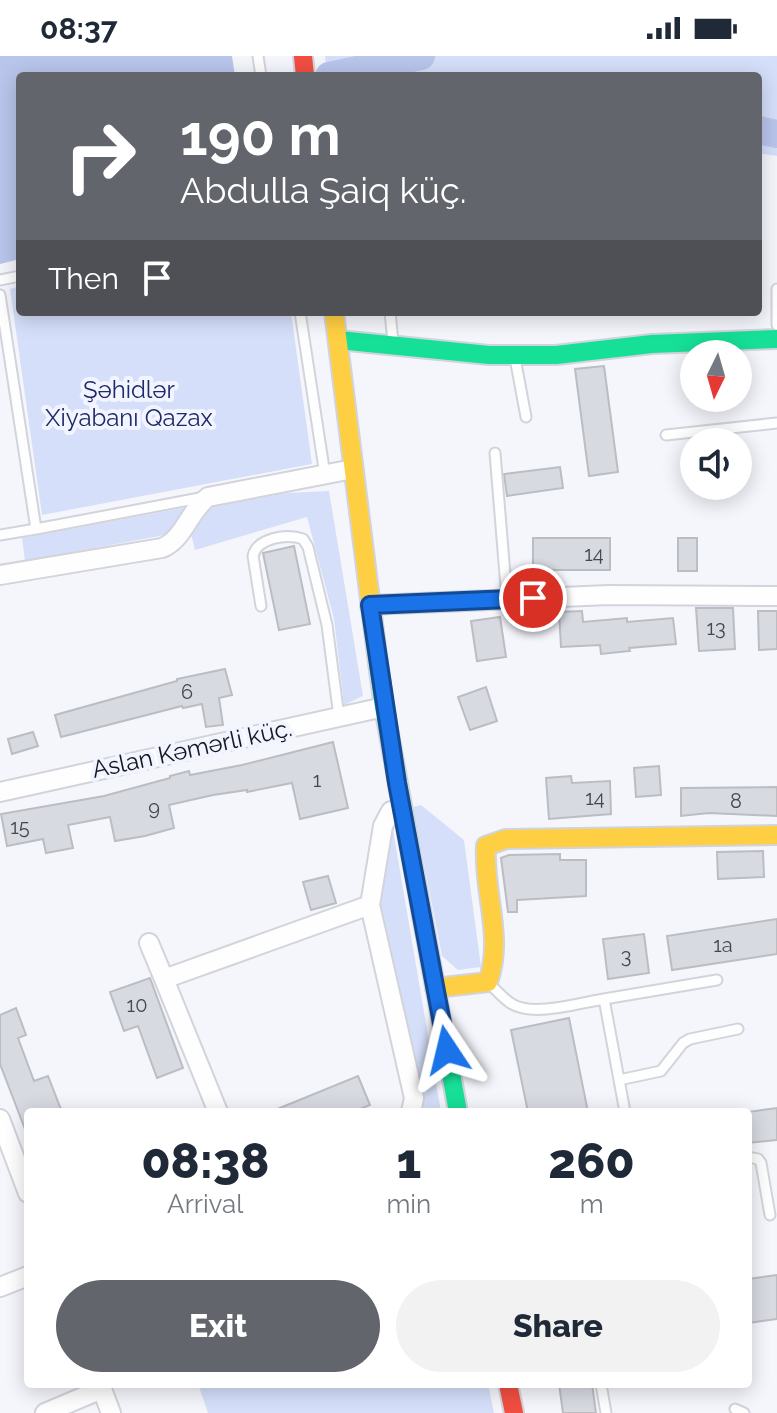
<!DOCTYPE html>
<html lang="en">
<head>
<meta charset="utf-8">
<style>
	:root { --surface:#fff; --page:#f2f2f3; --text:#1f2937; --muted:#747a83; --accent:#63656c }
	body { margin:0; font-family:Raleway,sans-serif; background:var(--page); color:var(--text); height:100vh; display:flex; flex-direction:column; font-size:30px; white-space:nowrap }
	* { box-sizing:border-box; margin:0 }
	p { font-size:26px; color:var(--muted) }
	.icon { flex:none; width:44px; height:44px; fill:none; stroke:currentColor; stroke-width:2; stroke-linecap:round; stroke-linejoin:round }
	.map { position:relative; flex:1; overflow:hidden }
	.panel { position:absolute; left:24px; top:1052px; width:728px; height:280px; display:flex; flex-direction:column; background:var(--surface); border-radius:8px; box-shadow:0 4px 20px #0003 }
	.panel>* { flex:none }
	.guide { position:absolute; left:16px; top:16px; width:746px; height:244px; border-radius:8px; box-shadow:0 4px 20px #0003; background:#63656c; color:#fff; overflow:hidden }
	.needle { width:52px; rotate:185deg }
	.controls { position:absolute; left:680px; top:284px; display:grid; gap:16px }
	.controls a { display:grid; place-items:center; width:72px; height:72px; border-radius:50%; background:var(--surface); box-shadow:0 4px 20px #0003; font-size:40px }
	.pin { position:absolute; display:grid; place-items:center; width:68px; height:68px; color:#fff; margin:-34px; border:4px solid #fff; border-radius:50%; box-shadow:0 2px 8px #0007 }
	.me { position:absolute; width:88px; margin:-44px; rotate:350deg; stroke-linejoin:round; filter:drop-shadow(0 0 6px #0008) }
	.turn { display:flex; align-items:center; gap:28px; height:168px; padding:0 32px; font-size:36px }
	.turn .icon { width:104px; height:104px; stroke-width:2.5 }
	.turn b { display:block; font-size:56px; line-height:68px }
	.then { display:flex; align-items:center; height:76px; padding:0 32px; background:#0003; gap:16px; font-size:30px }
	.eta { display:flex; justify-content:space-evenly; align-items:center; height:136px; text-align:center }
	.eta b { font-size:48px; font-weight:800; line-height:56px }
	.primary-button { display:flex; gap:16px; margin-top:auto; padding:16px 32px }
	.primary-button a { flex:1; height:92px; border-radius:48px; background:var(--accent); color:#fff; font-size:32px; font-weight:800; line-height:92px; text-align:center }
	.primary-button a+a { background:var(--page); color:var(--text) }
	.status { display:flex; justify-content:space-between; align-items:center; height:56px; padding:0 40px; background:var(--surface); direction:ltr }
	.status svg { height:22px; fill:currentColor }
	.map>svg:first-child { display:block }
	.green { fill:#d6dffa }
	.water { fill:#b9c5eb }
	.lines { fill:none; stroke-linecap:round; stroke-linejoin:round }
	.river { stroke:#b9c5eb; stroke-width:28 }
	.building { fill:#d8dae2; stroke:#bbbdc3; stroke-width:2 }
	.lane-casing { stroke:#d2d4db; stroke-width:13 }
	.street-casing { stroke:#d2d4db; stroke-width:22 }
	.fast-casing { stroke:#d2d4db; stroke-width:22 }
	.slow-casing { stroke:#d2d4db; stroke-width:22 }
	.jam-casing { stroke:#d2d4db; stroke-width:22 }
	.lane { stroke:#fefeff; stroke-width:9 }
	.street { stroke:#fefeff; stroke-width:18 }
	.fast { stroke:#16e098; stroke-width:18 }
	.slow { stroke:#ffcf43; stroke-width:18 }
	.jam { stroke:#f24e42; stroke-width:18 }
	.route-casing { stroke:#114b97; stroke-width:20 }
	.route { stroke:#1a73e8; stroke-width:14 }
	.labels { text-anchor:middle; stroke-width:8; stroke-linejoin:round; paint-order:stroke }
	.number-label { font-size:20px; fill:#464850 }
	.park-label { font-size:24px; fill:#1f2a68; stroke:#f2f5ff }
	.street-label { font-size:24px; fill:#15171f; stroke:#f2f5ff }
</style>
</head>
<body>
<div class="status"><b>08:37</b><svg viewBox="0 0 49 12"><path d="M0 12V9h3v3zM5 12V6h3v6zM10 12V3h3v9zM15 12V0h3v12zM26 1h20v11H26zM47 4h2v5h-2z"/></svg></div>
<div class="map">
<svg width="777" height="1357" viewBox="0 0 777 1357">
	<rect width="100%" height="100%" fill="#f5f6fc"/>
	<path class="green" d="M325,0h452v100l-19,-3v-77h-431z
		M20,230v26h271l21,152 -270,51 -32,-226z
		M329,435l34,205 -19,9 -10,-86 -27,-102 -112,33 -4,-16 21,-27 74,-14z
		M183,452l2,7 -20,20 -140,26 -3,-23z
		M421,749l43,35 17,127 -23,3 -16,-14 -29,-149z
		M389,772l4,2 48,282h-18l-48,-205z
		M198,1328h290l6,29h-286z"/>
	<path class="water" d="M0,0h232l3,20h-215v183l-20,5z"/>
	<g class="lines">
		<path class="river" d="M329,20l92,-20
			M758,74l19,4"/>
	</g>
	<path class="building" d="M604,310l14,106 -29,4 -14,-107z
		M560,411l3,21 -56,8 -3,-22z
		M533,482h77v32h-77z
		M678,482h19v33h-19z
		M294,490l16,78 -31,6 -16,-77z
		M696,552h37l2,41 -36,2z
		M582,555l1,11 44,-4v4l46,-4 3,26 -47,4 1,3 -29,3 -1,-9 -39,2 -2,-35z
		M758,555h19v38l-18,1z
		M500,561l6,40 -29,4 -6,-40z
		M225,613l7,26 -13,3 4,27 -17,2 -4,-23 -19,4 -1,-2 -121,31 -6,-22 122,-34v-2z
		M486,631l11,34 -27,9 -12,-33z
		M33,676l5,14 -26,8 -4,-15z
		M333,686l15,66 -48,11 -8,-36 -45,9v-2l-34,5 -44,10 5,23 -29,8 -30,5 -5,-24 -42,8 5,23 -27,5 -3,-14 -36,7 -6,-32 103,-18 66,-18v-2l19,-5 1,4 52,-10z
		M659,710l2,29 -25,2 -2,-29z
		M571,720l1,7 38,-2 1,33 -62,5 -3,-41z
		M777,731v29l-68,-3 -28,3v-28z
		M763,795l1,26 -46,2 -1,-27z
		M560,798v6h26v36l-69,4v12h-9l-7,-54 8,-3z
		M328,820l8,27 -25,7 -8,-28z
		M777,863v35l-105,16 -5,-34z
		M644,878l5,39 -41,6 -5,-40z
		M150,922l33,90 -26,10 -19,-52 -14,5 -14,-39z
		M16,952l10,27 -8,3 16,43 14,-5 14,36h-34v25l-28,-73v-49z
		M569,962l19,94h-60l-17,-82z
		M358,1020l12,29 -17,7h-83z
		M777,1052v32l-29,3v-31z
		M777,1219v44l-29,4v-44z
		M559,1328h33l4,29h-33z"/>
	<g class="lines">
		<g class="lane-casing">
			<path id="lane" d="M258,0l3,20
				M0,224l20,-4
				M777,233v36
				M0,239l36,234 169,-32
				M300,256l25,163
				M390,256l3,30
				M515,302l11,59
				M666,379l111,-12
				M495,397l12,146
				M0,479l36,-6
				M261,550l-8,-50c4,-18 34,-23 50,-17l5,8 19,78 12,92
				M488,927c8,6 15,16 24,21 21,13 68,-1 92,-5l21,113
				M604,943l113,-19
				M619,1024l42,-9 22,-28 7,-4 48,-10
				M748,1101l10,2 3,4 9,52
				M601,1328l5,29
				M735,1353l9,4"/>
		</g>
		<g class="street-casing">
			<path id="street" d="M0,519l162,-27c22,-9 27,-37 46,-51l145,-28
				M370,549l239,-10 168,1
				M0,736l384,-85
				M401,752l-10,3 -8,15 -13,79 44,193 -3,14
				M149,887l15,36
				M218,1056l-54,-133 206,-74
				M0,1063l28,74
				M0,1231l28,-11
				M100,1328l11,29
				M45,1357l57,-24"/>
		</g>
		<g class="fast-casing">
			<path id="fast" d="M338,284l151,15h67l96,-11 125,-5
				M378,607l6,44 74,405"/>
		</g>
		<g class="slow-casing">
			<path id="slow" d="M334,256l44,351
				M435,932l53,-6c16,-45 -5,-90 -2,-136l20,-7 271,-4"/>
		</g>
		<g class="jam-casing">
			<path id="jam" d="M303,0l2,20
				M508,1328l6,29"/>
		</g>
		<use href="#lane" class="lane"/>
		<use href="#street" class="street"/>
		<use href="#fast" class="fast"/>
		<use href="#slow" class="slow"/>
		<use href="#jam" class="jam"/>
	</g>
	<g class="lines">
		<g class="route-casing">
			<path id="route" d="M447,994l-50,-267 -27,-178 163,-7"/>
		</g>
		<use href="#route" class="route"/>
	</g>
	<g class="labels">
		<g class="number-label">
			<text x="594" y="505">14</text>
			<text x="716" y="579">13</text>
			<text x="187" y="643">6</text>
			<text x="317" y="731">1</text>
			<text x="595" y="749">14</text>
			<text x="736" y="752">8</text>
			<text x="154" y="759">9</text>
			<text x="20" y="778">15</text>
			<text x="723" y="896">1a</text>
			<text x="626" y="907">3</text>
			<text x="137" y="956">10</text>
		</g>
		<g class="park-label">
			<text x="129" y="342">Şəhidlər<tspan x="129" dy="28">Xiyabanı Qazax</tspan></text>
		</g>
		<g class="street-label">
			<text transform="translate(192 693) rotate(-12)" y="8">Aslan Kəmərli küç.</text>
		</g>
	</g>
</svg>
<div class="controls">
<a><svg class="needle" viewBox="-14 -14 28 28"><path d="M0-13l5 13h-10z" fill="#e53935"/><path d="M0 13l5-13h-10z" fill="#747a83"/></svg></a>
<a><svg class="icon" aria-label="sound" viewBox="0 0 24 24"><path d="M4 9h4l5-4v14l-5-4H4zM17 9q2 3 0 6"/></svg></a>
</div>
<div class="pin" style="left:533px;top:542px;background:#d93025"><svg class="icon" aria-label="arrive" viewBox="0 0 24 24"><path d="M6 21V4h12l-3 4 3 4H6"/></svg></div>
<svg class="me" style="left:447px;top:994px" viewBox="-20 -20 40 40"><path d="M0-17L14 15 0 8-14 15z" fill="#1a73e8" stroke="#fff" stroke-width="4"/></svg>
<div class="guide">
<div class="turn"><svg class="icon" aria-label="right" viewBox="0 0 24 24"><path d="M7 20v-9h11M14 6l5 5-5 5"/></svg><div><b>190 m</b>Abdulla Şaiq küç.</div></div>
<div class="then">Then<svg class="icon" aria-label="arrive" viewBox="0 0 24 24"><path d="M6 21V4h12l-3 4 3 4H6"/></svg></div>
</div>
<section class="panel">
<div class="eta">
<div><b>08:38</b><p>Arrival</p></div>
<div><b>1</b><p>min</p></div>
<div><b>260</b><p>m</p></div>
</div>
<div class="primary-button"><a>Exit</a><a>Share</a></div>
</section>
</div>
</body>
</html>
